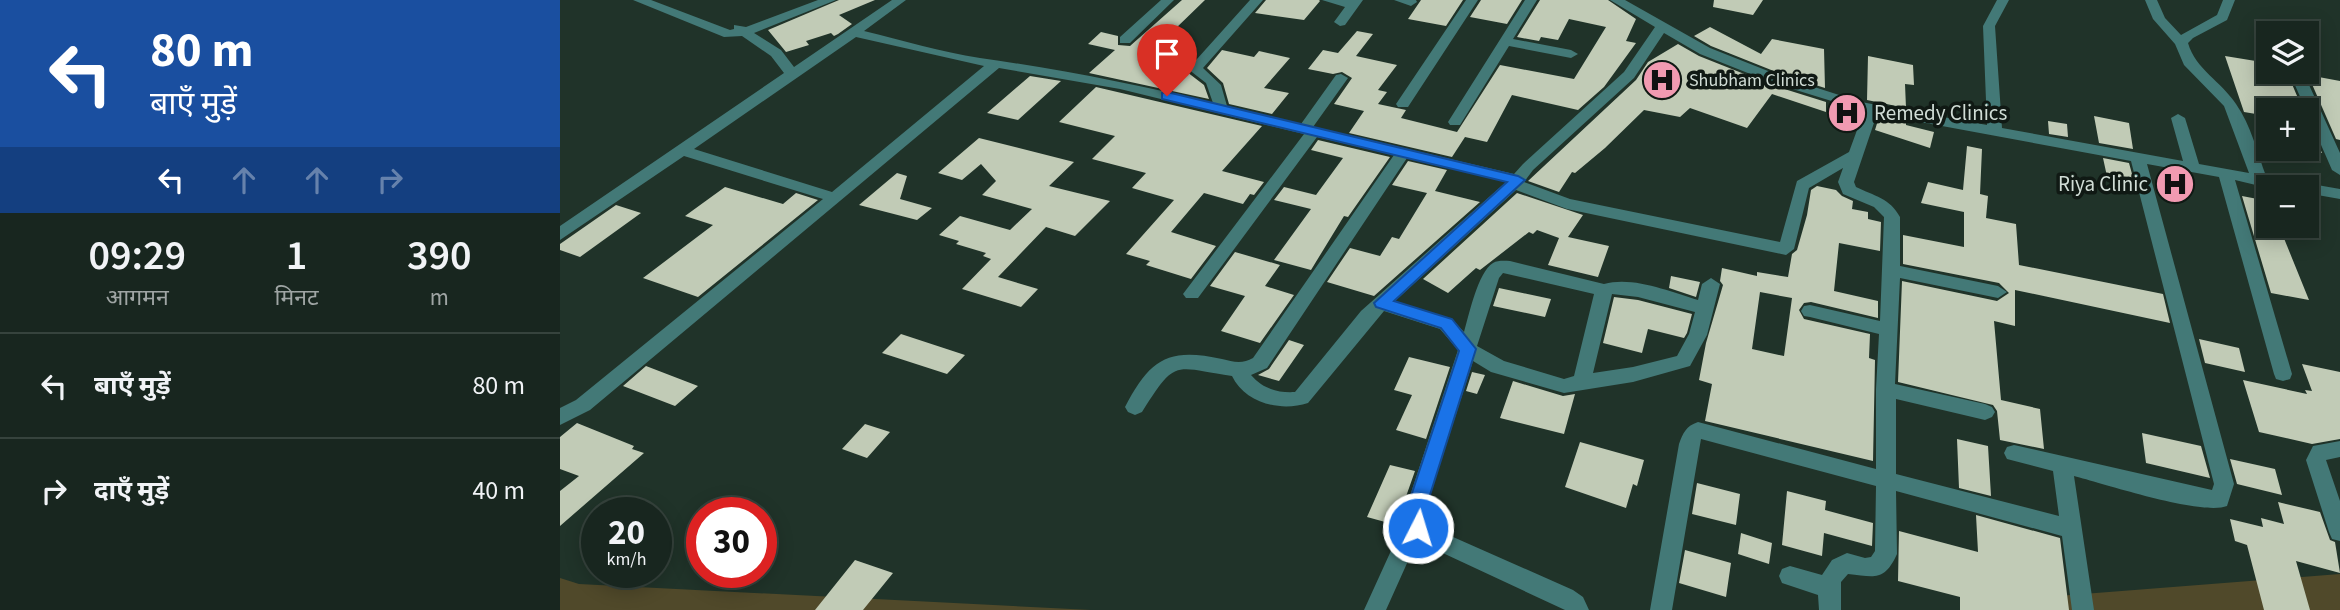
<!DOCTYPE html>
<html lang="hi">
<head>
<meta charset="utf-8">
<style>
	:root { --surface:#18261f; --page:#212e28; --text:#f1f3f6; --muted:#9fa5a4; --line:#36433d }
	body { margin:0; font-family:"Source Sans 3","Noto Sans Devanagari",sans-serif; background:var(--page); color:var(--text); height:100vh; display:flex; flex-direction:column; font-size:26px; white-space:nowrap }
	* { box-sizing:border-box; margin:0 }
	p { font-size:23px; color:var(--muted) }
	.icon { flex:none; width:38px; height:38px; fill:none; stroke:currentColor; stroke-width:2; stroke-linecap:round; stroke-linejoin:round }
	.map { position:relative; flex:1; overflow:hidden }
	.sheet { display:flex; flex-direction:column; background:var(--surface); width:560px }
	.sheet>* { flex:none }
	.guide { background:#1a4fa0; color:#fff; overflow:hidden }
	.controls { position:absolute; left:1696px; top:21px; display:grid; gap:14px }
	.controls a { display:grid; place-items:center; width:63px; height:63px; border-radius:0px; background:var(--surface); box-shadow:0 4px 18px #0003,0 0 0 2px var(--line); font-size:35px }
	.speed { position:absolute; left:21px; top:497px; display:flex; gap:14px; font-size:35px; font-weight:700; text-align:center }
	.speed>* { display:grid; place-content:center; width:91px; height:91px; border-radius:50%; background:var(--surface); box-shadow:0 4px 18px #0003,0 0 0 2px var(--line); line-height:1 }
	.speed small { font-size:18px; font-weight:400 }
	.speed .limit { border:10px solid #d22; background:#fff; color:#111 }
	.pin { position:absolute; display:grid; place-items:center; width:60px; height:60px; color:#fff; margin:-72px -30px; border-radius:50% 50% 50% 0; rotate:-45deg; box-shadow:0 0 7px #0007 }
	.pin .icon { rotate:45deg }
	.me { position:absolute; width:77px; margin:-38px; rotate:5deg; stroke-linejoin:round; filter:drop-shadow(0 0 5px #0008) }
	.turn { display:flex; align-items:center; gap:24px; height:147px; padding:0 35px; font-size:32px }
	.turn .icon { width:91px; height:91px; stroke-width:2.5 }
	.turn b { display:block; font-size:49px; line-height:60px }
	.lanes { display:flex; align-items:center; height:66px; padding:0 35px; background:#0003; justify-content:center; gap:35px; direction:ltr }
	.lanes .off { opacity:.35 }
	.eta { display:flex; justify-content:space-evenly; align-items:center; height:119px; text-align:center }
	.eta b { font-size:42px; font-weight:600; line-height:49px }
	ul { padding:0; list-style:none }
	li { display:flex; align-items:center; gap:21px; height:105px; padding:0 35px; border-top:2px solid var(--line) }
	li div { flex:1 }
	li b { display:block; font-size:26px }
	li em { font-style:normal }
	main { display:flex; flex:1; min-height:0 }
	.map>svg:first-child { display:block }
	.green { fill:#50492a }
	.building { fill:#c1cbb6; fill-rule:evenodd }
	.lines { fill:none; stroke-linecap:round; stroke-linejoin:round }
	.minor { fill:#437977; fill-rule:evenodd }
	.route { fill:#1a73e8; stroke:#114b97; stroke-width:2 }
	.labels { text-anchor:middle; stroke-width:7; stroke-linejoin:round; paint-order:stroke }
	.far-poi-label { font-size:18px; fill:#d1ddd6; stroke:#101914; text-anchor:start }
	.poi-label { font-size:21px; fill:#d1ddd6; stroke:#101914; text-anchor:start }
</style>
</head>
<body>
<main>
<section class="sheet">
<div class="guide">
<div class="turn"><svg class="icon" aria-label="left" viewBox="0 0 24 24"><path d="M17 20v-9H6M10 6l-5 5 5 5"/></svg><div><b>80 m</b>बाएँ मुड़ें</div></div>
<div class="lanes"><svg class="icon" aria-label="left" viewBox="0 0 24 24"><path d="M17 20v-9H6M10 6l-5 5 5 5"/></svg><svg class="icon off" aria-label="ahead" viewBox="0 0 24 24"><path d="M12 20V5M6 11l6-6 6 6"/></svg><svg class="icon off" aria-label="ahead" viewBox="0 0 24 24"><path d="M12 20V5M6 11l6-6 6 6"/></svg><svg class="icon off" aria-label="right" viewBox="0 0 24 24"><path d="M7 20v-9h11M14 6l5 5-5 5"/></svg></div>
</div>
<div class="eta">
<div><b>09:29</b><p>आगमन</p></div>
<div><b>1</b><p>मिनट</p></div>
<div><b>390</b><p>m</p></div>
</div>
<ul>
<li><svg class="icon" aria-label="left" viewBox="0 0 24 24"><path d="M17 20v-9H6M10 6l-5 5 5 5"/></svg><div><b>बाएँ मुड़ें</b></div><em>80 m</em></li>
<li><svg class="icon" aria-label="right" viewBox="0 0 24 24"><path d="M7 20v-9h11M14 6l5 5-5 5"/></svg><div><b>दाएँ मुड़ें</b></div><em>40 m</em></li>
</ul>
</section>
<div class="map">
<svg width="1780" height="610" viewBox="0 0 1780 610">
	<rect width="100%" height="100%" fill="#203329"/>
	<path class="green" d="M1780,574v36h-373l-1,-7z
		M0,578l19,6 512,26h-531z"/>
	<path class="building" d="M279,0h36l-36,15 13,9 -14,10 -4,2 -3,-3 -25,8 3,4 -23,7 -18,-22z
		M622,0h23l-63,61 45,11 17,13 5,14 -120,-26 26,-23 -27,-6 13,-12 17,4v9l12,1z
		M706,0h53l1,1 -16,19 -49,-7z
		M861,0h42l-17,26 -38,-7z
		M921,0h41l-15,24 -37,-7z
		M980,0h68l28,19 -10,22 10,2 -32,44 -26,23 -66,-15 -25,47 -22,-5 -13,20 -103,-24 15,-22 -30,-7 18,-26 -10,-6 -9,2 -25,-5 15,-19 15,3 19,-22 16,3 -17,22 41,9 -19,25 9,2 -9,12 28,6 -5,8 56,14 43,-67 74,14 32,-52 -37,-8 -11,21 -17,-3 -2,4 -22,-4z
		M1154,0h49l-10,15 -40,-8z
		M1150,27l51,27 11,-15 52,10 1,39 -41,-13 -73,-29 -17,-10z
		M1118,44l21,12 73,29 54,17v10l-54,-18 -25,34 -57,-20 -10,9 -36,-7 -39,38 -30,25 -3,-1 -13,20 -31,-11 108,-101 12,-18z
		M662,50l32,7 5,-6 31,7 -26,30 25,5 -17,21 -43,-10 -6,-21 -16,-15z
		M1308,56l45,9 1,20 -9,-1 1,24 -39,-8z
		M1665,56l43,7v9h25l-4,5 14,33h-35v6l-24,-4z
		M1748,75l32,6v59l-4,-1z
		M470,76l31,5 -43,39 -31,-7z
		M536,87l166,39 -40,45 42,11 -10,13 -4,-1 -7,10 -39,-11 -33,39 45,14 -25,33 -45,-14 4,-4 -24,-7 48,-54 -42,-12 14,-15 -54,-14 23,-23 -56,-14z
		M1534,116l35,7 4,26 -34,-6z
		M1319,117l27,5v3l28,7 -4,16 -55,-18z
		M1746,118l16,35 -16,-3z
		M1488,121l19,3 1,13 -19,-3z
		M419,138l95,24 -25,24 61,15 -35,35 -29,-9 -48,50 40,12 -17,18 -59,-18 29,-30 -8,-3 3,-3 -30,-9 3,-3 -20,-6 21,-19 50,14 22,-21 -50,-14 14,-14 -15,-17 -19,16 -24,-7z
		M758,140l72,17 -42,60 -4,-1 -33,54 -37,-10 37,-51 -37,-9 10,-13 32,8 27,-37 -32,-8z
		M1407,146l15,3 -2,45 8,2 -2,22 30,6 3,41 144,29 7,29 -155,-33v36l-21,-5 7,79 39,9 4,40 -44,-9 -3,-29 -4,-6 -95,-23 4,-101 95,20 12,-8 -10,-10 -96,-19v-29l61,12v-35l-43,-9 7,-21 35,8z
		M1543,158l26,5 6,22 -27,-4z
		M848,161l39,9 -12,21 45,11 -106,94 -47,-14 23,-34 30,8 12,-19 7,2 28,-46 -35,-8z
		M337,173l10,3 -7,23 32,9 -15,12 -58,-15z
		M1257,186l19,4 6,6 11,5 -1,8 16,3v7l13,3 -1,29 -41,-8 -5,48 44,10v17l-67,-16 -7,1 -5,7 5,9 66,15 -1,24 6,2 -2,101 -168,-40 7,-37 -13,-4 7,-37 17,-58 -3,-4 2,-13 35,8v-4l31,5 4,-23 5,-4 10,-35 4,-25zM1200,292l32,6 -8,58 -32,-7z
		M165,187l58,17 13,-11 22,7 -120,97 -55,-19 70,-53 -28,-9z
		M957,193l66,22 -15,22 41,9 -11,31 -50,-12 11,-27 -22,-8 -4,4 -4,-2 -49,38 -4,-2 -28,25 -25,-14z
		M1682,196l26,5v25h11l30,74 -38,-7z
		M56,205l25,8 -61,44 -20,-7v-6z
		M675,252l45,13 -15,21 29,9 -34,48 -39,-12 24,-35 -35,-10z
		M1111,276l29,6 -4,15 -27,-9z
		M939,288l52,11 -6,18 -52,-11z
		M1054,297l24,3 54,14 -5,19 -3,5 -36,-9 -6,24 -39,-10z
		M341,334l64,21 -18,19 -65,-21z
		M1639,339l40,9 6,24 -40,-9z
		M729,340l15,5 -25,36 -21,-6 11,-6z
		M849,357l41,10 -24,72 -30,-9 16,-35 -18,-5z
		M1742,364l38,8v67l-28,5 -53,-12 -16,-52 64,14 -2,-4 7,1z
		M86,366l52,20 -23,20 -52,-20z
		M912,372l13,3 -8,19 -11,-3z
		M953,381l50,15 12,-2 -11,40 -64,-16z
		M17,423l57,23 -2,3 12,4 -84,73v-35l19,-15 -19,-7v-32z
		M305,424l25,8 -23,26 -25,-9z
		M1582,433l59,13 9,32 -64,-15z
		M1397,439l31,7 3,50 -32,-8z
		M1020,442l64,18 -7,26 -4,-2 -7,24 -61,-21z
		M1670,459l45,10 7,26 -45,-11z
		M830,465l25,6 -19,54 -29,-8z
		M1137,483l43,11 -4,31 -44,-11z
		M1227,491l39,10 -1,9 48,13 -1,23 -48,-13 -2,23 -40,-11z
		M1718,502l42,10 10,28 5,2 5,31 -44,-12 14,49h-46l-17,-65 -12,-4 -5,-22 33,8 -2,-9 23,6z
		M1416,515l84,23 9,72h-109v-13l-62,-16 1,-50 79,21z
		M1181,533l31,10 -3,21 -31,-10z
		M1125,550l46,13 -5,34 -47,-14z
		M295,560l38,13 -30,37h-48z"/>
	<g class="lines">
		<path class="minor" d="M73,0h18l79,30 4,-1v-4l12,2 72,-27h18l-82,33 27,17 13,17 98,-67h14l-42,31c38,9 77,21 116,27 78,11 155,26 233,45l-7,-20 -18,-14 62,-69h13l-60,68 18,17 6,21 74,18 35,-49 5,-1 7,4 -35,49 201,47 9,-10 101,-92 31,-45 -45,-27h15l85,48 73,29 78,25 126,23 -4,-99 14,-26h12l-14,26 7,102 181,33 -12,-43 7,-4 7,4 14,46 50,9 -25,-67 -40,-41 -9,-21 -22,-25 -8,-19h12l8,18 16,17 36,-20 6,-15h12l-8,20 -34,18 -5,5c8,27 33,38 48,61 15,21 21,48 30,72l74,13v10l-34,-6v-6l-46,-1 -25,-6 57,194 -2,5 -7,2 -7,-2 -2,-5 -55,-197 -72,-13 87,320 -7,22c-25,10 -122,-22 -153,-30l20,134h-22l-10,-74 -166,-45 1,63c-13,29 -24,22 -49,20l-7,8v28h-22l-1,-15 -36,-12 -3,-7 3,-7 8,-3 32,9 10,-15 15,-7 18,5 6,-1 4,-6 1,-65 -175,-47 -29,171h-22l29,-166c4,-11 7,-18 19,-22l178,47v-80l3,-55 -69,-17 -6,-1 -3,-5 3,-5 6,-1 70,16 4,-104 -10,-10 -31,-13 -5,-12 5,-14 -34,20 -15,61 -8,6 -219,-46 -51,-19 -121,111 57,18 12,13c5,-17 14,-60 29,-69 5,-3 12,-2 17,-2l94,23c30,-8 66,8 94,16l4,-16 9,-6 9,6 -13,51 -17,31 -57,16 -69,11 -73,-21 -18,-11 -49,153 3,9 8,6 138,61 10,7 6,13h-24l-148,-69 -31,69h-22l41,-90 -1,-6 54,-164 -18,-21 -56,-18 -76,92c-28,9 -63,0 -76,-27 -59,-9 -56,-18 -90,36l-7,3 -7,-3 -3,-5c25,-48 43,-60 97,-48 11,3 21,5 31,-1l141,-203 -77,-18 -119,161h-12l-3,-4 3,-4 118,-156 -184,-45 -121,-21 -409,342 -30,15v-17l16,-8 247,-201 -139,-43 -124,84v-14l224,-153 -13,-17 -29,-20 -18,1zM1104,33l36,21 73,29 91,28 -15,41 -52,29 -17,61 -210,-43 -46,-17 9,-12 101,-92zM296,37l128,29 -152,126 -138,-43zM1317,114l254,47 83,323 -2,6 -198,-45 -7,2 -3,6 3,6 46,12 6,45 -163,-42v-75l89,21 7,-3 3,-5 -3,-5 -7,-3 -90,-20 5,-106 98,20 9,-6 -9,-6 -98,-20v-49c-10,-19 -26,-21 -44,-30l-2,-5zM847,158l99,24 -145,129 -66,81c-17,1 -32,-3 -44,-17l16,-7zM943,273l91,21 -20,82 -10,3 -60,-18 -27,-15 22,-68zM1052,294l26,3 57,15 -6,22 -12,22 -44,11 -40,6z
			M601,0h13l-44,43h-10v-6z
			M762,0h41l-18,25 -5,1 -6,-4 11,-15z
			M834,0h22l1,2 -6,4z
			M906,0h12l-70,107h-10l-2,-3z
			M965,0h12l-24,39 58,11 7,4 -7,4 -62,-12 -49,79h-10l-2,-3z
			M1738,72l7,4 35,77v22l-8,-5 -41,-94z
			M1780,441v16l-14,3 14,41v40l-8,-2 -3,-7 -23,-72 7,-14z"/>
	</g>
	<path class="route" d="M607,92l351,84 7,4 -131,121 58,18 24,30 -52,165 4,14 -3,6 -7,2 -7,-2 -6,-20 54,-163 -18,-23 -65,-21 -2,-4 133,-121 -345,-83v-6z"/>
	<defs>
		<g id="hospital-disc" transform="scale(2.0125)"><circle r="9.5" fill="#f19ab1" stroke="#101914"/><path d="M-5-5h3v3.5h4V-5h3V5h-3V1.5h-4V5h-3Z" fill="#111"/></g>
	</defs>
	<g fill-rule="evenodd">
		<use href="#hospital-disc" x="1102" y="80"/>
		<use href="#hospital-disc" x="1287" y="113"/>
		<use href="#hospital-disc" x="1615" y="184"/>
	</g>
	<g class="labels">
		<g class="far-poi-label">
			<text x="1129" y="86">Shubham Clinics</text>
		</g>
		<g class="poi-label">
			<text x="1314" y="120">Remedy Clinics</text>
			<text x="1588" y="191" text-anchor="end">Riya Clinic</text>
		</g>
	</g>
</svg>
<div class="controls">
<a><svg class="icon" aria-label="layers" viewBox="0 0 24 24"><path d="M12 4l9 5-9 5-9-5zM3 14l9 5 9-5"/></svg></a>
<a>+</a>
<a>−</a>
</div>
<div class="speed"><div>20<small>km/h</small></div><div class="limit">30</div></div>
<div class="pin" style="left:607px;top:96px;background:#d93025"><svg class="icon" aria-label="arrive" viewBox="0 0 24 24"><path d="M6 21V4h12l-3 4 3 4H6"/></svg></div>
<svg class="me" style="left:858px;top:528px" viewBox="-20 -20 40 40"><circle r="17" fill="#1a73e8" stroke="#fff" stroke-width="3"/><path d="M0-11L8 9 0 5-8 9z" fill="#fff"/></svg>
</div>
</main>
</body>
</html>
